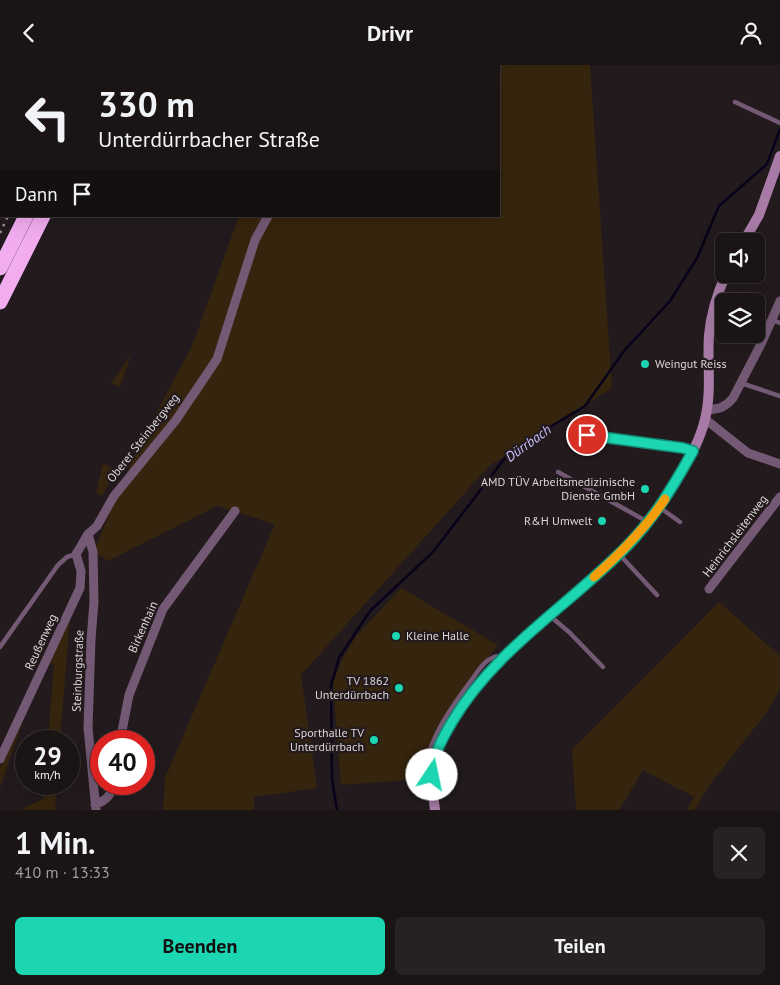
<!DOCTYPE html>
<html lang="de">
<head>
<meta charset="utf-8">
<style>
	:root { --surface:#1a1415; --page:#272122; --text:#f1f3f6; --muted:#9f9ea0; --line:#383334; --accent:#1cd5b1 }
	body { margin:0; font-family:"PT Sans",sans-serif; background:var(--page); color:var(--text); height:100vh; display:flex; flex-direction:column; font-size:19px; white-space:nowrap }
	* { box-sizing:border-box; margin:0 }
	p { font-size:16px; color:var(--muted) }
	.icon { flex:none; width:28px; height:28px; fill:none; stroke:currentColor; stroke-width:2; stroke-linecap:round; stroke-linejoin:round }
	.map { position:relative; height:745px; overflow:hidden }
	.panel { display:flex; flex-direction:column; background:var(--surface); flex:1 }
	.panel>* { flex:none }
	.hud { position:absolute; left:0px; top:0px; width:500px; height:152px; box-shadow:0 5px 20px #0002,0 0 0 1px var(--line); background:#1a1415; color:var(--text); overflow:hidden }
	.buttons { position:absolute; left:715px; top:168px; display:grid; gap:10px }
	.buttons a { display:grid; place-items:center; width:50px; height:50px; border-radius:8px; background:var(--surface); box-shadow:0 5px 20px #0002,0 0 0 1px var(--line); font-size:25px }
	.speed { position:absolute; left:15px; top:665px; display:flex; gap:10px; font-size:25px; font-weight:700; text-align:center }
	.speed>* { display:grid; place-content:center; width:65px; height:65px; border-radius:50%; background:var(--surface); box-shadow:0 5px 20px #0002,0 0 0 1px var(--line); line-height:1 }
	.speed small { font-size:12px; font-weight:400 }
	.speed .limit { border:8px solid #d22; background:#fff; color:#111 }
	.pin { position:absolute; display:grid; place-items:center; width:42px; height:42px; color:#fff; margin:-21px; border:2px solid #fff; border-radius:50%; box-shadow:0 1px 5px #0007 }
	.me { position:absolute; width:55px; margin:-28px; rotate:11deg; stroke-linejoin:round; filter:drop-shadow(0 0 4px #0008) }
	.turn { display:flex; align-items:center; gap:18px; height:105px; padding:0 15px; font-size:22px }
	.turn .icon { width:65px; height:65px; stroke-width:2.5 }
	.turn b { display:block; font-size:35px; line-height:42px }
	.then { display:flex; align-items:center; height:48px; padding:0 15px; background:#0003; gap:10px; font-size:19px }
	.round { display:grid; place-items:center; flex:none; width:52px; height:52px; border-radius:8px; background:var(--page) }
	.head { display:flex; align-items:center; justify-content:space-between; height:85px; padding:0 15px }
	h1 { font-size:30px; font-weight:700; line-height:38px }
	.primary-button { display:flex; gap:10px; margin-top:auto; padding:10px 15px }
	.primary-button a { flex:1; height:58px; border-radius:8px; background:var(--accent); color:#111; font-size:20px; font-weight:700; line-height:58px; text-align:center }
	.primary-button a+a { background:var(--page); color:var(--text) }
	header { display:flex; justify-content:space-between; align-items:center; height:65px; padding:0 15px; background:var(--surface); font-size:22px; font-weight:700 }
	.map>svg:first-child { display:block }
	.green { fill:#36250e }
	.lines { fill:none; stroke-linecap:round; stroke-linejoin:round }
	.stream { stroke:#08021b; stroke-width:2.5 }
	.lane { stroke:#745974; stroke-width:4.5 }
	.street { stroke:#745974; stroke-width:9 }
	.secondary { stroke:#a77ba6; stroke-width:10 }
	.highway { stroke:#f2adf1; stroke-width:15 }
	.rail { stroke:#979092; stroke-width:2.5; stroke-dasharray:2.5 5; stroke-linecap:butt }
	.route-casing { stroke:#128a73; stroke-width:12 }
	.route { stroke:#1cd5b1; stroke-width:9 }
	.slow { stroke:#f59e0b; stroke-width:9 }
	.poi-dot { fill:#1cd5b1; stroke:#221a1c; stroke-width:2 }
	.labels { text-anchor:middle; stroke-width:4.5; stroke-linejoin:round; paint-order:stroke }
	.poi-label { font-size:12px; fill:#dcd7d8; stroke:#221a1c; text-anchor:end }
	.street-label { font-size:12px; fill:#dcd7d8; stroke:#221a1c }
	.water-label { font-size:14px; font-style:italic; fill:#c8bdfc; stroke:#221a1c }
</style>
</head>
<body>
<header><svg class="icon" aria-label="back" viewBox="0 0 24 24"><path d="M15 5l-7 7 7 7"/></svg>Drivr<svg class="icon" aria-label="person" viewBox="0 0 24 24"><circle cx="12" cy="8" r="4"/><path d="M4 21q1-7 8-7t8 7"/></svg></header>
<div class="map">
<svg width="780" height="745" viewBox="0 0 780 745">
	<rect width="100%" height="100%" fill="#221a1c"/>
	<path class="green" d="M289,0h301l22,323 -123,78 -188,209 16,113 -63,9v13h-91l2,-32 110,-254 -58,-18 -109,55 -14,-10 43,-102 55,-103 47,-130h260v-150h-210z
		M131,290l-11,32 -9,-4z
		M103,399l13,5 -14,27 -6,-3z
		M401,523l97,57 -37,48 -24,40 -12,26 -4,20 -80,6 -8,-103 11,-26 13,-21z
		M719,537l61,54v34l-13,22 -56,71 -17,27h-7l7,-13 -51,-27 -24,40h-43l-4,-60z
		M70,552l-10,124h-12l6,-78h-4l15,-41z
		M25,650l-25,73v-20z
		M45,719h12l-2,26h-35l23,-11z"/>
	<g class="lines">
		<path class="stream" d="M337,745l-5,-31 -1,-93 8,-28 31,-47 63,-59 72,-94 33,-24 47,-28 39,-55 46,-50 27,-43 22,-52 48,-42 13,-35"/>
		<path class="lane" d="M735,37l45,21
			M772,255l8,3
			M741,318l39,13
			M558,407l90,50
			M659,442l21,15
			M619,489l38,41
			M550,551l19,16 34,35
			M0,582l58,-82 9,-8 9,-3
			M431,710l-4,-1 -2,-3c3,-32 29,-68 48,-93 5,-7 11,-17 19,-20 3,-2 8,-2 11,-2"/>
		<path class="street" d="M344,1l1,-1
			M707,345c12,-1 19,-3 26,-12l29,-56 18,-41
			M705,354l43,34 32,11
			M587,371l96,12 10,3
			M88,469l5,18 1,50 -3,37 -3,89 8,82
			M709,524l71,-92
			M120,676l9,-46 34,-86 72,-98
			M0,694l80,-171 1,-17 -5,-17 2,-3 10,-17 9,-8 17,-30 62,-76 41,-61 38,-119 13,-24
			M95,740c11,-5 16,-9 19,-21"/>
		<path class="secondary" d="M744,176l15,-26 21,-59
			M435,745c-2,-17 -6,-36 -1,-53 4,-12 11,-23 17,-34 40,-66 104,-108 159,-161 26,-24 49,-51 67,-82 11,-19 23,-39 28,-61 7,-28 2,-56 4,-84 2,-22 8,-41 17,-61"/>
		<path class="highway" d="M89,1v-1
			M104,1v-1
			M0,203l26,-52
			M0,237l43,-86"/>
		<path class="rail" d="M46,1v-1
			M59,1l1,-1
			M0,123l1,-3
			M0,137l1,-2
			M0,168l8,-17"/>
	</g>
	<g class="lines">
		<g class="route-casing">
			<path id="route" d="M432,710c1,-20 10,-36 20,-53 43,-73 118,-117 176,-177 27,-28 46,-60 65,-94l-10,-3 -96,-13"/>
		</g>
		<use href="#route" class="route"/>
		<path class="slow" d="M594,512c27,-24 51,-48 71,-78"/>
	</g>
	<g class="poi-dot">
		<circle cx="645" cy="299" r="5"/>
		<circle cx="645" cy="424" r="5"/>
		<circle cx="602" cy="456" r="5"/>
		<circle cx="396" cy="571" r="5"/>
		<circle cx="399" cy="623" r="5"/>
		<circle cx="374" cy="675" r="5"/>
	</g>
	<g class="labels">
		<g class="poi-label">
			<text x="655" y="303" text-anchor="start">Weingut Reiss</text>
			<text x="635" y="421">AMD TÜV Arbeitsmedizinische<tspan x="635" dy="14">Dienste GmbH</tspan></text>
			<text x="592" y="460">R&amp;H Umwelt</text>
			<text x="406" y="575" text-anchor="start">Kleine Halle</text>
			<text x="389" y="620">TV 1862<tspan x="389" dy="14">Unterdürrbach</tspan></text>
			<text x="364" y="672">Sporthalle TV<tspan x="364" dy="14">Unterdürrbach</tspan></text>
		</g>
		<g class="street-label">
			<text transform="translate(143 373) rotate(-52)" y="4">Oberer Steinbergweg</text>
			<text transform="translate(735 471) rotate(-53)" y="4">Heinrichsleitenweg</text>
			<text transform="translate(143 562) rotate(-66)" y="4">Birkenhain</text>
			<text transform="translate(41 577) rotate(-65)" y="4">Reußenweg</text>
			<text transform="translate(78 606) rotate(-88)" y="4">Steinburgstraße</text>
		</g>
		<g class="water-label">
			<text transform="translate(528 378) rotate(-36)" y="5">Dürrbach</text>
		</g>
	</g>
</svg>
<div class="buttons">
<a><svg class="icon" aria-label="sound" viewBox="0 0 24 24"><path d="M4 9h4l5-4v14l-5-4H4zM17 9q2 3 0 6"/></svg></a>
<a><svg class="icon" aria-label="layers" viewBox="0 0 24 24"><path d="M12 4l9 5-9 5-9-5zM3 14l9 5 9-5"/></svg></a>
</div>
<div class="speed"><div>29<small>km/h</small></div><div class="limit">40</div></div>
<div class="pin" style="left:587px;top:370px;background:#d93025"><svg class="icon" aria-label="arrive" viewBox="0 0 24 24"><path d="M6 21V4h12l-3 4 3 4H6"/></svg></div>
<svg class="me" style="left:432px;top:710px" viewBox="-20 -20 40 40"><circle r="19" fill="#fff"/><path d="M0-13L10 11 0 6-10 11z" fill="#1cd5b1"/></svg>
<div class="hud">
<div class="turn"><svg class="icon" aria-label="left" viewBox="0 0 24 24"><path d="M17 20v-9H6M10 6l-5 5 5 5"/></svg><div><b>330 m</b>Unterdürrbacher Straße</div></div>
<div class="then">Dann<svg class="icon" aria-label="arrive" viewBox="0 0 24 24"><path d="M6 21V4h12l-3 4 3 4H6"/></svg></div>
</div>
</div>
<section class="panel">
<div class="head"><div><h1>1 Min.</h1><p>410 m · 13:33</p></div><a class="round"><svg class="icon" aria-label="close" viewBox="0 0 24 24"><path d="M6 6l12 12M18 6L6 18"/></svg></a></div>
<div class="primary-button"><a>Beenden</a><a>Teilen</a></div>
</section>
</body>
</html>
